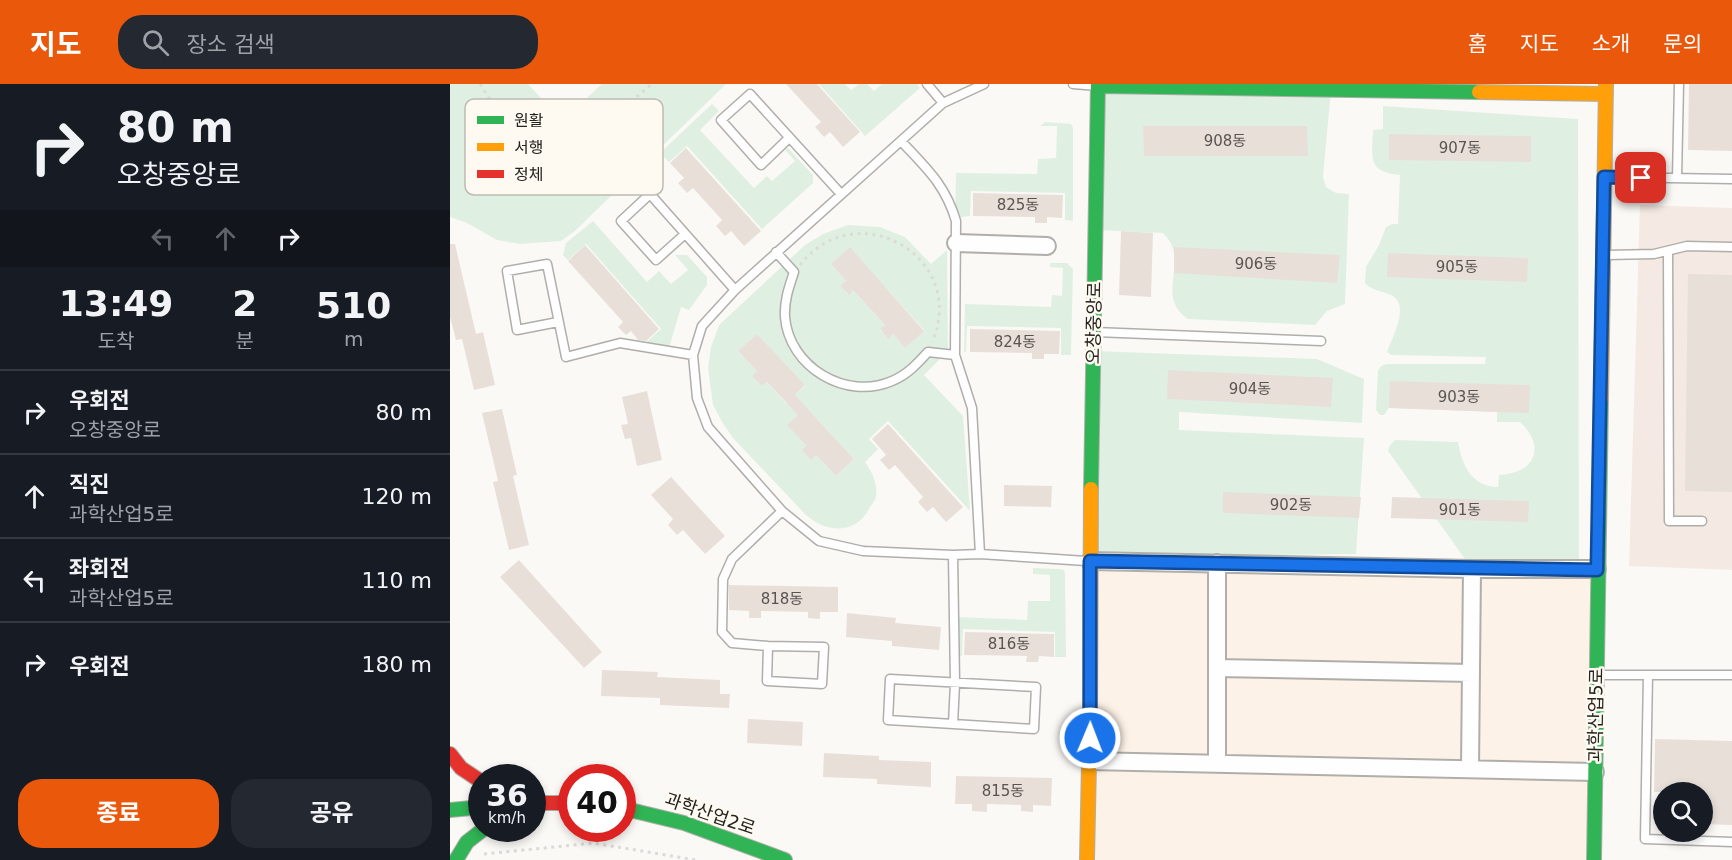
<!DOCTYPE html>
<html lang="ko">
<head>
<meta charset="utf-8">
<style>
	:root { --surface:#171b24; --page:#242831; --text:#f1f3f6; --muted:#9ea1a6; --line:#363941; --accent:#ea580c }
	body { margin:0; font-family:"DejaVu Sans","Noto Sans KR",sans-serif; background:var(--page); color:var(--text); height:100vh; display:flex; flex-direction:column; font-size:22px; white-space:nowrap }
	* { box-sizing:border-box; margin:0 }
	p { font-size:20px; color:var(--muted) }
	.icon { flex:none; width:33px; height:33px; fill:none; stroke:currentColor; stroke-width:2; stroke-linecap:round; stroke-linejoin:round }
	.map { position:relative; flex:1; overflow:hidden }
	.sheet { display:flex; flex-direction:column; background:var(--surface); width:450px }
	.sheet>* { flex:none }
	.banner { background:#171b24; color:var(--text); overflow:hidden }
	.controls { position:absolute; left:1203px; top:698px; display:grid; gap:12px }
	.controls a { display:grid; place-items:center; width:60px; height:60px; border-radius:50%; background:var(--surface); box-shadow:0 3px 9px #0003; font-size:30px }
	.speed { position:absolute; left:18px; top:680px; display:flex; gap:12px; font-size:30px; font-weight:700; text-align:center }
	.speed>* { display:grid; place-content:center; width:78px; height:78px; border-radius:50%; background:var(--surface); box-shadow:0 3px 9px #0003; line-height:1 }
	.speed small { font-size:15px; font-weight:400 }
	.speed .limit { border:9px solid #d22; background:#fff; color:#111 }
	.pin { position:absolute; display:grid; place-items:center; width:51px; height:51px; color:#fff; margin:-26px; border-radius:12px; box-shadow:0 3px 9px #0006 }
	.me { position:absolute; width:66px; margin:-33px; rotate:1deg; stroke-linejoin:round; filter:drop-shadow(0 0 4px #0008) }
	.turn { display:flex; align-items:center; gap:21px; height:126px; padding:0 18px; font-size:27px }
	.turn .icon { width:78px; height:78px; stroke-width:2.5 }
	.turn b { display:block; font-size:42px; line-height:51px }
	.lanes { display:flex; align-items:center; height:57px; padding:0 18px; background:#0003; justify-content:center; gap:30px; direction:ltr }
	.lanes .off { opacity:.35 }
	.eta { display:flex; justify-content:space-evenly; align-items:center; height:102px; text-align:center }
	.eta b { font-size:36px; font-weight:700; line-height:42px }
	.action { display:flex; gap:12px; margin-top:auto; padding:12px 18px }
	.action a { flex:1; height:69px; border-radius:24px; background:var(--accent); color:#fff; font-size:24px; font-weight:700; line-height:69px; text-align:center }
	.action a+a { background:var(--page); color:var(--text) }
	ul { padding:0; list-style:none }
	li { display:flex; align-items:center; gap:18px; height:84px; padding:0 18px; border-top:2px solid var(--line) }
	li div { flex:1 }
	li b { display:block; font-size:22px }
	li em { font-style:normal }
	header { display:flex; align-items:center; gap:36px; box-sizing:border-box; height:84px; padding:0 30px; background:var(--accent); color:#fff }
	header strong { font-size:28px }
	nav { display:flex; gap:33px; margin-inline-start:auto; font-size:21px }
	.search { width:420px; height:54px; background:var(--page); display:flex; align-items:center; gap:15px; box-sizing:border-box; padding:0 21px; border-radius:24px; color:var(--muted); font-size:22px }
	main { display:flex; flex:1; min-height:0 }
	.map>svg:first-child { display:block }
	.commercial { fill:#fdf2e7 }
	.industrial { fill:#f4eae3 }
	.green { fill:#dff0e3; fill-rule:evenodd }
	.building { fill:#e9dfd9 }
	.lines { fill:none; stroke-linecap:round; stroke-linejoin:round }
	.lane-casing { stroke:#b0aeab; stroke-width:11 }
	.street-casing { stroke:#b0aeab; stroke-width:20 }
	.fast-casing { stroke:#b0aeab; stroke-width:16 }
	.slow-casing { stroke:#b0aeab; stroke-width:16 }
	.jam-casing { stroke:#b0aeab; stroke-width:16 }
	.path { stroke:#dcdad9; stroke-width:3; stroke-dasharray:3 4.5; stroke-linecap:butt }
	.lane { stroke:#fefefe; stroke-width:8 }
	.street { stroke:#fefefe; stroke-width:16 }
	.fast { stroke:#30b455; stroke-width:14 }
	.slow { stroke:#ff9f0a; stroke-width:14 }
	.jam { stroke:#e5322d; stroke-width:14 }
	.route-casing { stroke:#114b97; stroke-width:15 }
	.route { stroke:#1a73e8; stroke-width:10 }
	.labels { text-anchor:middle; stroke-width:5; stroke-linejoin:round; paint-order:stroke }
	.number-label { font-size:15px; fill:#585450 }
	.street-label { font-size:18px; fill:#252320; stroke:#fefaf2 }
	.key { fill:#fefaf2; stroke:#bdbab3; stroke-width:1.5 }
	.key-label { font-size:16px; fill:#252320 }
</style>
</head>
<body>
<header>
<strong>지도</strong>
<div class="search"><svg class="icon" aria-label="search" viewBox="0 0 24 24"><circle cx="10" cy="10" r="6"/><path d="M15 15l6 6"/></svg>장소 검색</div>
<nav><a>홈</a><a>지도</a><a>소개</a><a>문의</a></nav>
</header>
<main>
<section class="sheet">
<div class="banner">
<div class="turn"><svg class="icon" aria-label="right" viewBox="0 0 24 24"><path d="M7 20v-9h11M14 6l5 5-5 5"/></svg><div><b>80 m</b>오창중앙로</div></div>
<div class="lanes"><svg class="icon off" aria-label="left" viewBox="0 0 24 24"><path d="M17 20v-9H6M10 6l-5 5 5 5"/></svg><svg class="icon off" aria-label="ahead" viewBox="0 0 24 24"><path d="M12 20V5M6 11l6-6 6 6"/></svg><svg class="icon" aria-label="right" viewBox="0 0 24 24"><path d="M7 20v-9h11M14 6l5 5-5 5"/></svg></div>
</div>
<div class="eta">
<div><b>13:49</b><p>도착</p></div>
<div><b>2</b><p>분</p></div>
<div><b>510</b><p>m</p></div>
</div>
<ul>
<li><svg class="icon" aria-label="right" viewBox="0 0 24 24"><path d="M7 20v-9h11M14 6l5 5-5 5"/></svg><div><b>우회전</b><p>오창중앙로</p></div><em>80 m</em></li>
<li><svg class="icon" aria-label="ahead" viewBox="0 0 24 24"><path d="M12 20V5M6 11l6-6 6 6"/></svg><div><b>직진</b><p>과학산업5로</p></div><em>120 m</em></li>
<li><svg class="icon" aria-label="left" viewBox="0 0 24 24"><path d="M17 20v-9H6M10 6l-5 5 5 5"/></svg><div><b>좌회전</b><p>과학산업5로</p></div><em>110 m</em></li>
<li><svg class="icon" aria-label="right" viewBox="0 0 24 24"><path d="M7 20v-9h11M14 6l5 5-5 5"/></svg><div><b>우회전</b></div><em>180 m</em></li>
</ul>
<div class="action"><a>종료</a><a>공유</a></div>
</section>
<div class="map">
<svg width="1282" height="776" viewBox="0 0 1282 776">
	<rect width="100%" height="100%" fill="#fbf9f5"/>
	<path class="commercial" d="M640,477l507,8 -3,291h-508z"/>
	<path class="industrial" d="M1190,121l92,3v362l-103,-4z"/>
	<path class="green" d="M0,0h78l34,37 40,-37h124l-151,147 -14,10 -41,3 -23,-4 -30,-17 -17,-6z
		M369,0h26l6,6 8,-6h8l7,7 8,-7h35l3,4 -55,48z
		M648,0l233,6 -8,87 3,10 10,6 13,1 -4,110 -18,7 -12,14 -127,-6c-35,-24 4,-58 -25,-86l-67,-3z
		M262,20l7,7 -19,19 54,58 13,-12 5,5 23,-20 -10,-11 3,-2 25,27v8l-51,46 -75,-83 -18,16 -9,-9z
		M933,22l195,13 1,443 -107,7 -84,-118 2,-6 5,-5 63,2c4,23 14,45 40,45l1,-12c35,-1 48,-28 21,-53h-23v-10l-108,-4 -5,7h-4l-4,-5 2,-39 3,-5 6,-2h98l1,-7 -95,-2 -4,-3c5,-15 24,-47 4,-57 -9,-4 -19,-4 -26,-12l1,-16 13,-22 7,-18 6,-3h6l2,-49c-33,-3 -28,-18 -27,-45l10,-1z
		M595,38l26,2 2,4v93l-8,-1v-27l-94,-2 -1,25 -15,2 1,-45 81,1 1,-15 18,-1 1,-32h-17z
		M143,137l54,61 12,-11 12,13 17,-14 -13,-15h12l20,22v8l-18,25 -8,-3 -12,41 -25,-4 17,-15 -75,-85 -18,16 -5,-5 3,-12z
		M398,141l32,2 25,10 26,27 16,-14 1,101 -24,24 39,41 7,95 -82,-90 -19,18 9,10 -13,13c7,10 13,21 11,35 -1,4 -5,8 -7,12 -14,26 -43,24 -63,6l-73,-77 -11,-16 -9,-17 -5,-37 3,-21 8,-22 86,-80 18,-11zM400,164l74,82 -19,18 -12,-14 -5,4 -8,-8 5,-5 -32,-35 -5,5 -7,-9 5,-5 -15,-17zM307,250l48,52 -19,17 -19,-21 -5,4 -9,-10 4,-5 -19,-20zM356,323l48,52 -18,17 -20,-21 -5,4 -9,-9 4,-5 -18,-20z
		M600,179h17l6,6 -2,86h-10v-27l-94,-2 -1,26h-2l1,-48 86,3 1,-12 10,1 1,-28 -13,-1z
		M644,267l223,8 47,20 -2,44 -183,-11v18l185,8 -8,116 -169,2 -97,5z
		M583,484l27,1 4,1 1,4 1,83h-11v-25l-92,-3 -1,27h-6l1,-39 70,3 1,-19h22v-26l-17,-1z"/>
	<path class="building" d="M336,0h31l43,48 -17,15 -13,-15 -6,5 -9,-10 6,-5z
		M1239,0h43v67l-44,-1z
		M693,42h164l1,30h-164z
		M939,50l142,2v26l-142,-2z
		M236,64l75,83 -17,15 -13,-15 -6,5 -9,-10 6,-6 -29,-32 -6,5 -9,-10 6,-5 -14,-15z
		M523,109l90,2 -1,23 -15,-1v6h-12v-6l-62,-1z
		M671,147l32,2 -2,64 -32,-2z
		M0,160h5l21,90 7,-2 12,53 -21,5 -12,-51 -6,1 -6,-23z
		M135,161l74,84 -13,12 -8,-1 -7,-9 -5,4 -8,-8 5,-5 -55,-61z
		M400,163l74,84 -19,17 -12,-14 -5,5 -8,-10 5,-4 -32,-35 -4,5 -9,-9 6,-5 -15,-17z
		M724,163l166,8 -3,28 -163,-10z
		M938,169l140,5 -1,24 -140,-5z
		M1238,190l44,1v217l-47,-1z
		M520,245l90,2 -1,23h-15v5h-12v-6l-62,-1z
		M307,250l48,51 -10,10 59,64 -18,17 -20,-21 -5,5 -9,-10 4,-5 -19,-20 11,-10 -31,-33 -5,4 -10,-10 5,-5 -19,-20z
		M718,286l165,8 -2,29 -164,-8z
		M940,297l140,4 -1,28 -140,-5z
		M197,307l15,69 -25,6 -6,-28 -6,1 -4,-14 7,-1 -6,-27z
		M52,325l15,66 -4,1 16,69 -20,5 -16,-68 5,-1 -16,-68z
		M438,340l75,83 -17,15 -13,-15 -6,5 -9,-10 5,-5 -28,-32 -6,5 -9,-10 6,-5 -14,-16z
		M221,393l54,59 -20,18 -22,-24 -6,5 -9,-10 5,-6 -22,-24z
		M554,401l48,1 -1,21 -47,-1z
		M773,408l138,5 -2,21 -136,-5z
		M942,413l137,4 -1,21 -137,-4z
		M69,476l83,92 -18,16 -84,-91z
		M279,501l109,2v25h-18v7l-12,-1v-6l-47,-1v7h-12v-7l-20,-1z
		M397,529l49,5 -1,5 46,4 -2,23 -47,-4v-5l-46,-4z
		M515,548l89,2v23l-15,-1 -1,6h-12l1,-6 -63,-1z
		M152,586l56,2 -1,5 63,3v14h10l-1,14 -69,-3v-7l-59,-2z
		M298,635l55,3 -1,24 -55,-3z
		M1205,655l77,2v84l-30,-1v-32h-48z
		M374,669l55,3v4l52,2v25l-54,-3v-5l-54,-2z
		M506,692l96,2 -1,28 -18,-1v7l-12,-1v-6l-34,-1v8l-15,-1v-7h-17z"/>
	<g class="lines">
		<g class="lane-casing">
			<path id="lane" d="M477,0l16,19
				M534,0l-41,19 -208,187 -33,36 -9,29 4,43 11,29 74,84 37,30 44,10 90,4 27,-1 106,7
				M623,0l24,2
				M339,54l-28,27 -40,-45 29,-26 91,100
				M451,57c25,27 44,43 55,80l-1,134 17,53 8,146
				M1158,93l124,2
				M1227,94l2,-94
				M235,150l-29,26 -35,-39 29,-27 85,96
				M1218,167l1,270h33
				M326,168l18,20c-5,15 -10,29 -9,45 4,50 61,84 107,64 15,-6 25,-17 36,-29l27,3
				M1157,171l47,-1 33,-8 45,1
				M108,238l-41,8 -10,-59 40,-7 19,93 54,-14 73,12
				M645,248l226,9
				M318,562l-1,35 55,3 2,-37 -56,-1 -36,-3 -10,-11 1,-53 9,-20 50,-48
				M1150,591h132
				M1198,591l-3,164 87,3
				M440,595l146,8 -2,42 -146,-9z
				M503,640l2,-41 -2,-128"/>
		</g>
		<g class="street-casing">
			<path id="street" d="M506,159l91,3
				M640,477l382,8h125
				M767,584l254,5
				M639,677l506,11
				M767,680v-201
				M1020,685l2,-200"/>
		</g>
		<g class="fast-casing">
			<path id="fast" d="M648,2l381,6
				M641,405l7,-405
				M172,724l62,15 101,37
				M0,726l32,-3
				M6,776l11,-18 18,-14
				M1144,776l7,-461"/>
		</g>
		<g class="slow-casing">
			<path id="slow" d="M1029,8l127,2
				M1151,315l5,-315
				M637,776l3,-145 1,-226"/>
		</g>
		<g class="jam-casing">
			<path id="jam" d="M0,670l11,14 21,14
				M82,719h40"/>
		</g>
		<path class="path" d="M30,0l13,20 16,32 26,23 15,2 30,-17 72,-60
			M350,181c57,-73 169,-7 132,77
			M34,770l109,-11 103,17"/>
		<use href="#lane" class="lane"/>
		<use href="#street" class="street"/>
		<use href="#fast" class="fast"/>
		<use href="#slow" class="slow"/>
		<use href="#jam" class="jam"/>
	</g>
	<g class="lines">
		<g class="route-casing">
			<path id="route" d="M640,654v-177l507,9 7,-393 37,1"/>
		</g>
		<use href="#route" class="route"/>
	</g>
	<g class="labels">
		<g class="number-label">
			<text x="775" y="62">908동</text>
			<text x="1010" y="69">907동</text>
			<text x="568" y="126">825동</text>
			<text x="806" y="185">906동</text>
			<text x="1007" y="188">905동</text>
			<text x="565" y="263">824동</text>
			<text x="800" y="310">904동</text>
			<text x="1009" y="318">903동</text>
			<text x="841" y="426">902동</text>
			<text x="1010" y="431">901동</text>
			<text x="332" y="520">818동</text>
			<text x="559" y="565">816동</text>
			<text x="553" y="712">815동</text>
		</g>
		<g class="street-label">
			<text transform="translate(644 239) rotate(-89)" y="6">오창중앙로</text>
			<text transform="translate(1146 631) rotate(-89)" y="6">과학산업5로</text>
			<text transform="translate(260 730) rotate(19)" y="6">과학산업2로</text>
		</g>
	</g>
	<rect x="15" y="15" width="198" height="96" rx="9" class="key"/>
	<rect x="27" y="32" width="27" height="8" fill="#30b455"/>
	<rect x="27" y="59" width="27" height="8" fill="#ff9f0a"/>
	<rect x="27" y="86" width="27" height="8" fill="#e5322d"/>
	<g class="key-label">
		<text x="64" y="42">원활</text>
		<text x="64" y="69">서행</text>
		<text x="64" y="96">정체</text>
	</g>
</svg>
<div class="controls">
<a><svg class="icon" aria-label="search" viewBox="0 0 24 24"><circle cx="10" cy="10" r="6"/><path d="M15 15l6 6"/></svg></a>
</div>
<div class="speed"><div>36<small>km/h</small></div><div class="limit">40</div></div>
<div class="pin" style="left:1191px;top:94px;background:#d93025"><svg class="icon" aria-label="arrive" viewBox="0 0 24 24"><path d="M6 21V4h12l-3 4 3 4H6"/></svg></div>
<svg class="me" style="left:640px;top:654px" viewBox="-20 -20 40 40"><circle r="17" fill="#1a73e8" stroke="#fff" stroke-width="3"/><path d="M0-11L8 9 0 5-8 9z" fill="#fff"/></svg>
</div>
</main>
</body>
</html>
